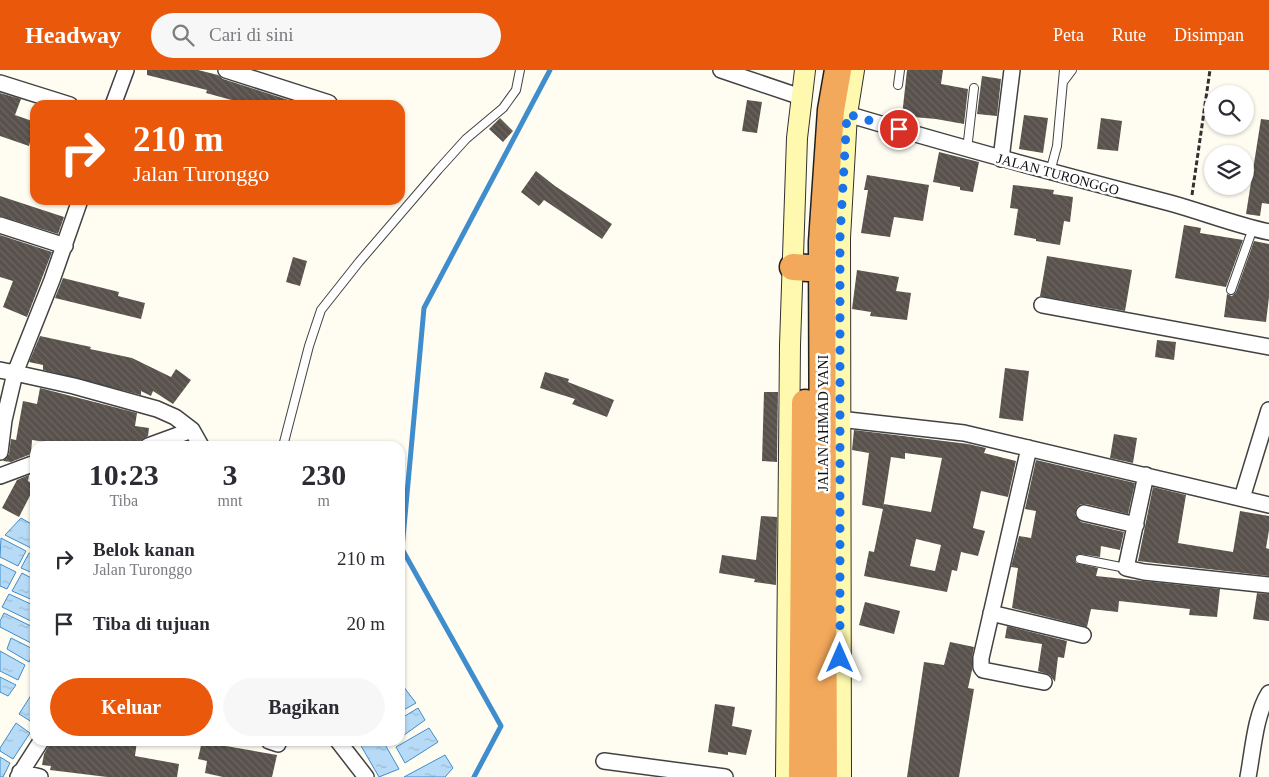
<!DOCTYPE html>
<html lang="id">
<head>
<meta charset="utf-8">
<style>
	:root { --surface:#fff; --page:#f7f7f7; --text:#2b2b33; --muted:#7c7c81; --accent:#ea580c }
	body { margin:0; font-family:"Times New Roman",serif; background:var(--page); color:var(--text); height:100vh; display:flex; flex-direction:column; font-size:19px; white-space:nowrap }
	* { box-sizing:border-box; margin:0 }
	p { font-size:16px; color:var(--muted) }
	.icon { flex:none; width:28px; height:28px; fill:none; stroke:currentColor; stroke-width:2; stroke-linecap:round; stroke-linejoin:round }
	.map { position:relative; flex:1; overflow:hidden }
	.details { position:absolute; left:30px; top:371px; width:375px; height:305px; display:flex; flex-direction:column; background:var(--surface); border-radius:15px; box-shadow:0 1px 4px #0004 }
	.details>* { flex:none }
	.guide { position:absolute; left:30px; top:30px; width:375px; height:105px; border-radius:15px; box-shadow:0 1px 4px #0004; background:#ea580c; color:#fff; overflow:hidden }
	.tools { position:absolute; left:1204px; top:15px; display:grid; gap:10px }
	.tools a { display:grid; place-items:center; width:50px; height:50px; border-radius:50%; background:var(--surface); box-shadow:0 1px 4px #0004; font-size:25px }
	.pin { position:absolute; display:grid; place-items:center; width:42px; height:42px; color:#fff; margin:-21px; border:2px solid #fff; border-radius:50%; box-shadow:0 1px 5px #0007 }
	.me { position:absolute; width:55px; margin:-28px; rotate:0deg; stroke-linejoin:round; filter:drop-shadow(0 0 4px #0008) }
	.turn { display:flex; align-items:center; gap:18px; height:105px; padding:0 20px; font-size:22px }
	.turn .icon { width:65px; height:65px; stroke-width:2.5 }
	.turn b { display:block; font-size:35px; line-height:42px }
	.eta { display:flex; justify-content:space-evenly; align-items:center; height:85px; text-align:center }
	.eta b { font-size:30px; font-weight:700; line-height:35px }
	.action { display:flex; gap:10px; margin-top:auto; padding:10px 20px }
	.action a { flex:1; height:58px; border-radius:30px; background:var(--accent); color:#fff; font-size:20px; font-weight:700; line-height:58px; text-align:center }
	.action a+a { background:var(--page); color:var(--text) }
	ul { padding:0; list-style:none }
	li { display:flex; align-items:center; gap:15px; height:65px; padding:0 20px }
	li div { flex:1 }
	li b { display:block; font-size:19px }
	li em { font-style:normal }
	header { display:flex; align-items:center; gap:30px; box-sizing:border-box; height:70px; padding:0 25px; background:var(--accent); color:#fff }
	header strong { font-size:24px }
	nav { display:flex; gap:28px; margin-inline-start:auto; font-size:18px }
	.search { width:350px; height:45px; background:var(--page); display:flex; align-items:center; gap:12px; box-sizing:border-box; padding:0 18px; border-radius:28px; color:var(--muted); font-size:19px }
	.map>svg:first-child { display:block }
	.water { fill:url(#water-ripples); stroke:#3f8dcc }
	.lines { fill:none; stroke-linecap:round; stroke-linejoin:round }
	.stream { stroke:#3f8dcc; stroke-width:5 }
	.building { fill:url(#building-back-hatch); fill-rule:evenodd }
	.lane-casing { stroke:#424242; stroke-width:10 }
	.street-casing { stroke:#424242; stroke-width:18 }
	.secondary-casing { stroke:#313131; stroke-width:22 }
	.highway-casing { stroke:#202020; stroke-width:29 }
	.path { stroke:#313131; stroke-width:3; stroke-dasharray:5 2.5; stroke-linecap:butt }
	.lane { stroke:#fff; stroke-width:8 }
	.street { stroke:#fff; stroke-width:15 }
	.secondary { stroke:#fef9ae; stroke-width:20 }
	.highway { stroke:#f3a95c; stroke-width:26 }
	.route { stroke:#1a73e8; stroke-width:9; stroke-dasharray:0 16.2 }
	.labels { text-anchor:middle; stroke-width:5; stroke-linejoin:round; paint-order:stroke }
	.street-label { font-size:14px; fill:#0f0f0f; stroke:#fff }
</style>
</head>
<body>
<header>
<strong>Headway</strong>
<div class="search"><svg class="icon" aria-label="search" viewBox="0 0 24 24"><circle cx="10" cy="10" r="6"/><path d="M15 15l6 6"/></svg>Cari di sini</div>
<nav><a>Peta</a><a>Rute</a><a>Disimpan</a></nav>
</header>
<div class="map">
<svg width="1269" height="707" viewBox="0 0 1269 707">
	<defs>
		<pattern id="water-ripples" width="26" height="14" patternUnits="userSpaceOnUse" patternTransform="scale(1.25)"><rect width="26" height="14" fill="#b7dbf6"/><path d="M2 4q2-2 4 0t4 0M15 11q2-2 4 0t4 0" fill="none" stroke="#9cbbd2"/></pattern>
		<pattern id="building-back-hatch" width="6" height="6" patternUnits="userSpaceOnUse" patternTransform="scale(1.25)"><rect width="6" height="6" fill="#58514c"/><path d="M-1 5l2 2M0 0l6 6M5-1l2 2" fill="none" stroke="#6b6561"/></pattern>
	</defs>
	<rect width="100%" height="100%" fill="#fffdf2"/>
	<path class="water" d="M21,448l14,8v24l-30,-15z
		M1,468l25,13 -8,15 -18,-9z
		M29,483l6,2v19l-14,-6z
		M0,494l16,8 -9,17 -7,-3z
		M22,503l13,7v21l-23,-10z
		M9,524l26,12v17l-33,-16z
		M4,543l31,15v17l-35,-18v-6z
		M11,568l24,12 -6,12 -22,-13z
		M0,581l25,14 -7,15 -18,-9z
		M0,607l16,8 -8,11 -8,-4z
		M400,612l16,21 -16,9z
		M35,619v30l-3,3 -13,-8z
		M418,638l7,12 -25,18v-19z
		M16,653l14,10 -17,26 -13,-8v-3z
		M429,658l9,14 -33,21 -9,-16z
		M364,671h19l16,28 -20,8 -19,-33z
		M445,685l8,13 -8,9h-41z
		M0,687l10,6 -7,14h-3z"/>
	<g class="lines">
		<path class="stream" d="M474,707l27,-51 -99,-177 22,-241 126,-238"/>
	</g>
	<path class="building" d="M147,0h51l20,5 5,4 75,24v2h-48l-44,-12 1,-3 -60,-15z
		M907,0h36l-2,14 27,5 -4,35 -28,-5 -34,-3z
		M982,6l19,3 -4,37 -20,-2z
		M0,23l21,6 -6,16 20,7 -6,24 -29,-10z
		M747,30l15,2 -5,31 -15,-2z
		M1024,45l24,3 -5,35 -24,-4z
		M500,48l13,13 -10,11 -14,-13z
		M1101,48l21,3 -4,30 -21,-2z
		M1261,49l8,1v84l-7,-1 -2,13 -14,-2z
		M939,82l40,10 -6,30 -13,-2v-3l-27,-5z
		M536,101l19,15 57,38 -10,15 -58,-39 -5,6 -18,-14z
		M867,105l62,10 -6,36 -29,-4 -4,20 -29,-4 7,-43h-4z
		M1013,115l41,5 -1,4 20,3 -3,25 -6,-1 -4,24 -24,-4v-2l-22,-4 4,-26 -8,-1z
		M0,126l64,21 -6,17 -58,-18z
		M1184,155l17,3 -1,5 43,7 -17,47 -51,-9z
		M0,165l52,17 -25,65 -24,-10 10,-26 -13,-4z
		M1254,171l15,3v53l-3,25 -42,-5 3,-23 5,2 4,-4z
		M1047,186l85,14 -7,41 -85,-15z
		M293,187l14,4 -7,25 -14,-4z
		M857,200l42,7 -3,14 15,2 -4,27 -37,-4 1,-4 -19,-3z
		M63,208l56,14 -1,4 27,7 -4,16 -86,-21z
		M40,266l51,11 -1,2 42,9 39,19 5,-8 15,11 -18,24 -20,-13 -2,5 -10,-5v4l-98,-25v-5l-14,-3z
		M1157,270l19,2 -2,18 -19,-3z
		M1005,298l24,3 -6,50 -24,-3z
		M545,302l24,7 -1,3 46,18 -7,17 -35,-13 3,-5 -35,-11z
		M40,318l97,25 -2,13 14,2 -1,8 -7,4 -2,5 -4,-1v2h-62l-41,-6 -1,14 -20,8 -8,-1 6,-7 2,-15 5,1 7,-39 14,3z
		M764,322h14l-1,70 -15,-1z
		M854,360l114,14 18,4 -2,5 32,8 -8,36 -27,-6 -8,37 12,3 -7,25 -17,-4 -4,19 -5,-1 -5,22 -83,-16 5,-25 5,1 10,-48 47,8 11,-54 -37,-5v6l-14,-2 -8,52 -21,-4 7,-52 -17,-3zM916,469l25,6 -6,26 -25,-5z
		M1114,364l23,4 -4,25 -23,-5z
		M1036,390l99,23 -7,31 -42,-10h-5l-4,3 -2,8 6,7 43,10 -4,18 -19,-4 -1,11 -21,-3 -4,3 1,6 22,5 -2,8 124,13 -3,28 -28,-2 1,-6 -71,-8 -1,11 -27,-3 -4,18 -75,-19 6,-40 -7,-1 8,-31 12,2 5,-27 -11,-2z
		M29,405l-1,6 7,5 -16,31 -17,-9 15,-28z
		M1153,417l33,8 -8,48 55,9 7,-41 29,5v14l-3,18 3,1v27l-131,-15z
		M761,446l16,1 -1,68 -22,-3 1,-3 -36,-6 3,-18 34,5z
		M1257,523l12,1v27l-16,-2z
		M865,532l35,9 -6,23 -35,-9z
		M1007,556l60,15 -3,17 -6,-1 -3,25 -5,-7 -12,-4 4,-27 -37,-6z
		M950,572l24,5 -2,11v12l-4,18 6,1 -15,88h-52l17,-115 20,3z
		M715,634l20,3 -3,19 20,4 -6,25 -18,-3v3l-20,-3z
		M54,671h83l-2,15 44,8 -2,13h-70l-57,-7 1,-4 -9,-1 2,-11 5,-9h5z
		M202,671l11,3v-3h13v5l51,9 -5,22h-49l-18,-4 2,-12 -9,-2z"/>
	<g class="lines">
		<g class="lane-casing">
			<path id="lane" d="M1063,12l9,-12
				M898,15l2,-15
				M967,80l7,-62
				M1050,102l7,-26 7,-76
				M1231,220l22,-62
				M283,376l26,-100 12,-36 38,-48 79,-92 28,-31 37,-31 13,-18 4,-20
				M1080,489l46,9"/>
		</g>
		<g class="street-casing">
			<path id="street" d="M226,0l103,33
				M721,0l80,27
				M0,13l70,22
				M113,35l13,-35
				M847,44c107,32 215,61 323,89 33,9 65,22 99,29
				M1001,89l11,-89
				M0,155l65,21
				M1042,235l227,42
				M0,300l15,3 37,-93 28,-80
				M839,349l125,14 305,72
				M148,376l44,-16
				M1029,378l-48,210v9l2,3 5,1 56,11
				M0,382l4,-32 11,-47 59,13 83,23 18,8 17,13 9,16
				M1146,405l-20,93 18,4 125,13
				M0,406l35,-13
				M1242,428l27,-88
				M1084,443l52,12
				M991,543l92,22
				M269,671l9,3
				M338,671l28,36
				M604,691l121,16
				M20,702l20,5
				M18,707l23,-36
				M1248,707c5,-26 7,-62 21,-84"/>
		</g>
		<g class="secondary-casing">
			<path id="secondary" d="M786,707l4,-432 7,-207 8,-68
				M841,707l-1,-539 7,-124 7,-44"/>
		</g>
		<g class="highway-casing">
			<path id="highway" d="M793,197l15,1
				M802,707l3,-374
				M824,707l-2,-535 9,-132 7,-40"/>
		</g>
		<path class="path" d="M1192,125l18,-125"/>
		<use href="#lane" class="lane"/>
		<use href="#street" class="street"/>
		<use href="#secondary" class="secondary"/>
		<use href="#highway" class="highway"/>
	</g>
	<g class="lines">
		<path class="route" d="M840,588v-420l7,-124 52,15"/>
	</g>
	<g class="labels">
		<g class="street-label">
			<text transform="translate(1058 104) rotate(15)" y="5">JALAN TURONGGO</text>
			<text transform="translate(823 353) rotate(-90)" y="5">JALAN AHMAD YANI</text>
		</g>
	</g>
</svg>
<div class="tools">
<a><svg class="icon" aria-label="search" viewBox="0 0 24 24"><circle cx="10" cy="10" r="6"/><path d="M15 15l6 6"/></svg></a>
<a><svg class="icon" aria-label="layers" viewBox="0 0 24 24"><path d="M12 4l9 5-9 5-9-5zM3 14l9 5 9-5"/></svg></a>
</div>
<div class="pin" style="left:899px;top:59px;background:#d93025"><svg class="icon" aria-label="arrive" viewBox="0 0 24 24"><path d="M6 21V4h12l-3 4 3 4H6"/></svg></div>
<svg class="me" style="left:840px;top:588px" viewBox="-20 -20 40 40"><path d="M0-17L14 15 0 8-14 15z" fill="#1a73e8" stroke="#fff" stroke-width="4"/></svg>
<div class="guide">
<div class="turn"><svg class="icon" aria-label="right" viewBox="0 0 24 24"><path d="M7 20v-9h11M14 6l5 5-5 5"/></svg><div><b>210 m</b>Jalan Turonggo</div></div>
</div>
<section class="details">
<div class="eta">
<div><b>10:23</b><p>Tiba</p></div>
<div><b>3</b><p>mnt</p></div>
<div><b>230</b><p>m</p></div>
</div>
<ul>
<li><svg class="icon" aria-label="right" viewBox="0 0 24 24"><path d="M7 20v-9h11M14 6l5 5-5 5"/></svg><div><b>Belok kanan</b><p>Jalan Turonggo</p></div><em>210 m</em></li>
<li><svg class="icon" aria-label="arrive" viewBox="0 0 24 24"><path d="M6 21V4h12l-3 4 3 4H6"/></svg><div><b>Tiba di tujuan</b></div><em>20 m</em></li>
</ul>
<div class="action"><a>Keluar</a><a>Bagikan</a></div>
</section>
</div>
</body>
</html>
